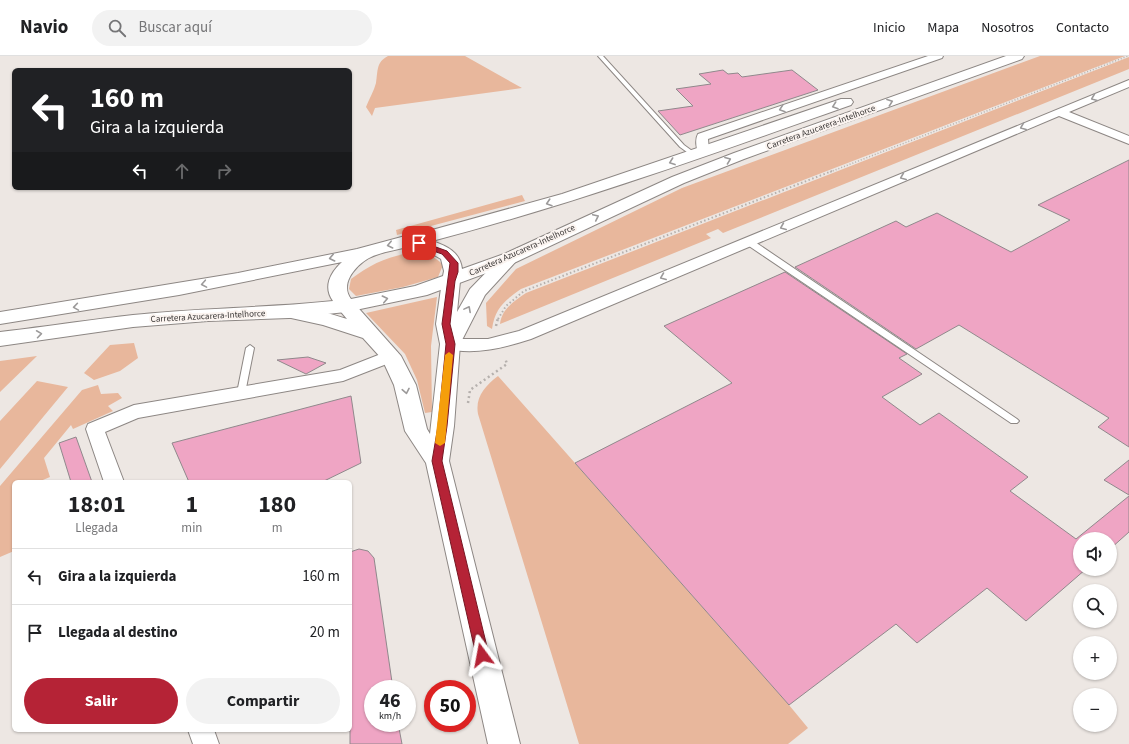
<!DOCTYPE html>
<html lang="es">
<head>
<meta charset="utf-8">
<style>
	:root { --surface:#fff; --page:#f2f2f2; --text:#202124; --muted:#757577; --line:#e0e0e0; --accent:#b52336 }
	body { margin:0; font-family:"Source Sans 3",sans-serif; background:var(--page); color:var(--text); height:100vh; display:flex; flex-direction:column; font-size:15px; white-space:nowrap }
	* { box-sizing:border-box; margin:0 }
	p { font-size:13px; color:var(--muted) }
	.icon { flex:none; width:22px; height:22px; fill:none; stroke:currentColor; stroke-width:2; stroke-linecap:round; stroke-linejoin:round }
	.map { position:relative; flex:1; overflow:hidden }
	.drawer { position:absolute; left:12px; top:424px; width:340px; height:252px; display:flex; flex-direction:column; background:var(--surface); border-radius:6px; box-shadow:0 1px 3px #0004 }
	.drawer>* { flex:none }
	.hud { position:absolute; left:12px; top:12px; width:340px; height:122px; border-radius:6px; box-shadow:0 1px 3px #0004; background:#202124; color:#fff; overflow:hidden }
	.fabs { position:absolute; left:1073px; top:476px; display:grid; gap:8px }
	.fabs a { display:grid; place-items:center; width:44px; height:44px; border-radius:50%; background:var(--surface); box-shadow:0 1px 3px #0004; font-size:20px }
	.speed { position:absolute; left:364px; top:624px; display:flex; gap:8px; font-size:20px; font-weight:700; text-align:center }
	.speed>* { display:grid; place-content:center; width:52px; height:52px; border-radius:50%; background:var(--surface); box-shadow:0 1px 3px #0004; line-height:1 }
	.speed small { font-size:10px; font-weight:400 }
	.speed .limit { border:6px solid #d22; background:#fff; color:#111 }
	.pin { position:absolute; display:grid; place-items:center; width:34px; height:34px; color:#fff; margin:-17px; border-radius:8px; box-shadow:0 2px 6px #0006 }
	.me { position:absolute; width:44px; margin:-22px; rotate:347deg; stroke-linejoin:round; filter:drop-shadow(0 0 3px #0008) }
	.turn { display:flex; align-items:center; gap:14px; height:84px; padding:0 12px; font-size:18px }
	.turn .icon { width:52px; height:52px; stroke-width:2.5 }
	.turn b { display:block; font-size:28px; line-height:34px }
	.lanes { display:flex; align-items:center; height:38px; padding:0 12px; background:#0003; justify-content:center; gap:20px; direction:ltr }
	.lanes .off { opacity:.35 }
	.eta { display:flex; justify-content:space-evenly; align-items:center; height:68px; text-align:center }
	.eta b { font-size:24px; font-weight:700; line-height:28px }
	.cta { display:flex; gap:8px; margin-top:auto; padding:8px 12px }
	.cta a { flex:1; height:46px; border-radius:24px; background:var(--accent); color:#fff; font-size:16px; font-weight:700; line-height:46px; text-align:center }
	.cta a+a { background:var(--page); color:var(--text) }
	ul { padding:0; list-style:none }
	li { display:flex; align-items:center; gap:12px; height:56px; padding:0 12px; border-top:1px solid var(--line) }
	li div { flex:1 }
	li b { display:block; font-size:15px }
	li em { font-style:normal }
	header { display:flex; align-items:center; gap:24px; box-sizing:border-box; height:56px; padding:0 20px; background:var(--surface); border-bottom:1px solid var(--line) }
	header strong { font-size:19px }
	nav { display:flex; gap:22px; margin-inline-start:auto; font-size:14px }
	.search { width:280px; height:36px; background:var(--page); display:flex; align-items:center; gap:10px; box-sizing:border-box; padding:0 14px; border-radius:22px; color:var(--muted); font-size:15px }
	.map>svg:first-child { display:block }
	.green { fill:#e8b79c }
	.building { fill:#efa5c4; stroke:#90898c }
	.lines { fill:none; stroke-linecap:round; stroke-linejoin:round }
	.service-casing { stroke:#8d8784; stroke-width:2 }
	.minor-casing { stroke:#8d8784; stroke-width:2 }
	.secondary-casing { stroke:#8d8784; stroke-width:2 }
	.primary-casing { stroke:#8d8784; stroke-width:2 }
	.path-far2 { stroke:#b5b0ad; stroke-width:1.5; stroke-dasharray:1 2; stroke-linecap:butt }
	.path-far1 { stroke:#b5b0ad; stroke-width:2; stroke-dasharray:1.5 2.5; stroke-linecap:butt }
	.path { stroke:#b5b0ad; stroke-width:2.5; stroke-dasharray:2 3; stroke-linecap:butt }
	.service { fill:#fff; fill-rule:evenodd }
	.minor { fill:#fff; fill-rule:evenodd }
	.secondary { fill:#fff; fill-rule:evenodd }
	.primary { fill:#fff; fill-rule:evenodd }
	.oneway { stroke:#9c9a9a }
	.route { fill:#b52336; stroke:#761723 }
	.slow { fill:#f59e0b }
	.labels { text-anchor:middle; stroke-width:4; stroke-linejoin:round; paint-order:stroke }
	.far-street-label { font-size:9px; fill:#393635; stroke:#fbf4f0 }
</style>
</head>
<body>
<header>
<strong>Navio</strong>
<div class="search"><svg class="icon" aria-label="search" viewBox="0 0 24 24"><circle cx="10" cy="10" r="6"/><path d="M15 15l6 6"/></svg>Buscar aquí</div>
<nav><a>Inicio</a><a>Mapa</a><a>Nosotros</a><a>Contacto</a></nav>
</header>
<div class="map">
<svg width="1129" height="688" viewBox="0 0 1129 688">
	<rect width="100%" height="100%" fill="#ede7e3"/>
	<path class="green" d="M388,0h77l57,32 -147,20 -3,8 -6,-9c3,-8 8,-16 10,-24 2,-12 0,-21 12,-27z
		M1040,0h85l-604,233c-17,12 -26,19 -29,40l-5,-3 -1,-23 30,-34 166,-81z
		M1129,1v12l-406,164 -5,-4 -12,5 5,4 -211,86c2,-15 14,-23 26,-31z
		M522,139l3,6 -128,34 -1,-5z
		M419,196c10,3 17,5 24,13l-5,12 -35,10 -47,9 -7,-7 2,-10c21,-16 42,-25 68,-27z
		M437,241l-6,49 1,66 -7,1 -8,-33 -12,-26 -39,-41z
		M134,287l4,15 -18,13 -26,9 -10,-7 26,-28z
		M37,300l-37,36v-31z
		M498,320l291,329 19,23 -20,16h-209l-101,-330c-3,-17 7,-28 20,-38z
		M37,325l31,6 -68,82v-48z
		M98,329l3,9 17,-1 4,5 -14,8 5,5 -40,18 -2,-4 -27,33 6,19 -12,5h-24v69l-14,6v-71l82,-96z"/>
	<path class="building" d="M723,14l5,4 10,-1 4,4 50,-7 26,20 -138,45 -22,-24 35,-5 -17,-17 35,-5 -12,-10z
		M1129,104v287l-31,-20 11,-9 -150,-93 -43,24 -121,-82 101,-46 10,6 31,-14 74,39 59,-32 -32,-15z
		M785,216l122,82 -8,4 23,16 -40,23 38,28 19,-12 89,64 -18,14 66,48 53,-43v36l-19,17v-10h-30v30h6l-60,52 -39,-33 -70,55 -21,-19 -107,81 -214,-242 157,-80 -68,-57z
		M308,301l18,6 -20,11 -29,-14z
		M351,340l10,67 -39,19h-133l-17,-39z
		M76,381l16,45h-21l-12,-39z
		M1129,404v35l-25,-15z
		M359,493l9,2 6,7 19,131h-20v34h25l4,21h-52v-192z"/>
	<g class="lines">
		<g class="service-casing">
			<path id="service" d="M598,0h5l81,89 11,8v2h-4l-11,-8z
				M746,184h6l265,179 2,2 -2,2h-6l-265,-179z
				M250,289l4,3 -9,45 -4,3 -4,-3 9,-45z"/>
		</g>
		<g class="minor-casing">
			<path id="minor" d="M928,0h15l-1,2 -234,81 1,12 -2,3h-8c-3,-5 -4,-15 -1,-20z
				M1129,24v7l-60,25 60,24v8l-70,-28 -528,223c-28,9 -58,17 -87,9l-2,-4 2,-4 6,-1h38l31,-8z
				M391,294l6,2 2,4 -2,4 -54,21 -205,37 -33,14 19,50h-20l-18,-53 2,-5 46,-19 206,-35z
				M188,674h26l5,14h-26z"/>
		</g>
		<g class="secondary-casing">
			<path id="secondary" d="M510,197l6,1 3,4 -34,37 -25,49 -6,82 -5,35 71,283h-32l-62,-281 -21,-32 -11,-46 -12,-26 -19,-21 -40,-13 -41,-9 -3,-4 3,-4c17,-5 48,6 65,11l-11,-13 3,-4 7,-2 7,2 48,54 15,29 11,44 3,5 10,-90 -4,-20 6,-43 2,-4 7,-2 7,2 2,4 -3,31 13,-23 34,-35z"/>
		</g>
		<g class="primary-casing">
			<path id="primary" d="M1006,0h18l-2,3 -278,100 -60,24 -168,79 -89,33 -81,17 -57,6 -81,3 -75,6 -133,19v-14c44,-5 88,-12 133,-17 66,-7 133,-7 200,-14 -10,-14 -3,-28 9,-39l-163,33 -179,29v-12l238,-39 119,-24 52,-14h5l148,-41 279,-95h10l2,3 -2,3c-139,49 -277,99 -419,136 15,5 28,11 30,28l42,-15 168,-77 62,-24zM412,190l17,6 12,7 3,12 -1,5 -28,10 -64,13c-13,-17 9,-39 25,-44 11,-4 24,-6 36,-9z"/>
		</g>
		<path class="path-far2" d="M830,116l298,-116"/>
		<path class="path-far1" d="M498,263l8,-13 18,-15 308,-120"/>
		<path class="path" d="M496,270l2,-8
			M468,347l2,-13 37,-26 -2,-6"/>
		<use href="#service" class="service"/>
		<use href="#minor" class="minor"/>
		<use href="#secondary" class="secondary"/>
		<use href="#primary" class="primary"/>
	</g>
	<defs><path id="oneway-chevron" d="M-2-3.5L2.5 0L-2 3.5" fill="none" stroke-width="1.6" stroke-linecap="round" stroke-linejoin="round"/></defs>
	<g class="oneway">
		<use href="#oneway-chevron" transform="translate(1094 42) rotate(157)"/>
		<use href="#oneway-chevron" transform="translate(890 46) rotate(-20)"/>
		<use href="#oneway-chevron" transform="translate(835 50) rotate(161)"/>
		<use href="#oneway-chevron" transform="translate(782 53) rotate(161)"/>
		<use href="#oneway-chevron" transform="translate(1023 71) rotate(157)"/>
		<use href="#oneway-chevron" transform="translate(728 104) rotate(-21)"/>
		<use href="#oneway-chevron" transform="translate(672 106) rotate(160)"/>
		<use href="#oneway-chevron" transform="translate(903 121) rotate(157)"/>
		<use href="#oneway-chevron" transform="translate(549 147) rotate(162)"/>
		<use href="#oneway-chevron" transform="translate(596 161) rotate(-25)"/>
		<use href="#oneway-chevron" transform="translate(783 171) rotate(157)"/>
		<use href="#oneway-chevron" transform="translate(390 189) rotate(167)"/>
		<use href="#oneway-chevron" transform="translate(332 202) rotate(168)"/>
		<use href="#oneway-chevron" transform="translate(663 221) rotate(158)"/>
		<use href="#oneway-chevron" transform="translate(204 228) rotate(170)"/>
		<use href="#oneway-chevron" transform="translate(385 243) rotate(-12)"/>
		<use href="#oneway-chevron" transform="translate(76 251) rotate(171)"/>
		<use href="#oneway-chevron" transform="translate(468 253) rotate(-62)"/>
		<use href="#oneway-chevron" transform="translate(39 278) rotate(-8)"/>
		<use href="#oneway-chevron" transform="translate(406 335) rotate(79)"/>
	</g>
	<path class="route" d="M419,185l28,10 11,12v9l-3,9 -5,43 5,20 -8,82 -5,35 47,194 -2,4 -5,1 -4,-1 -2,-4 -44,-194 6,-35 8,-82 -4,-20 8,-61 -8,-9 -26,-9 -1,-2z"/>
	<path class="slow" d="M449,296l4,3 -8,88 -5,3 -5,-3 10,-88z"/>
	<g class="labels">
		<g class="far-street-label">
			<text transform="translate(821 71) rotate(-20)" y="3">Carretera Azucarera-Intelhorce</text>
			<text transform="translate(522 194) rotate(-24)" y="3">Carretera Azucarera-Intelhorce</text>
			<text transform="translate(208 260) rotate(-3)" y="3">Carretera Azucarera-Intelhorce</text>
		</g>
	</g>
</svg>
<div class="fabs">
<a><svg class="icon" aria-label="sound" viewBox="0 0 24 24"><path d="M4 9h4l5-4v14l-5-4H4zM17 9q2 3 0 6"/></svg></a>
<a><svg class="icon" aria-label="search" viewBox="0 0 24 24"><circle cx="10" cy="10" r="6"/><path d="M15 15l6 6"/></svg></a>
<a>+</a>
<a>−</a>
</div>
<div class="speed"><div>46<small>km/h</small></div><div class="limit">50</div></div>
<div class="pin" style="left:419px;top:187px;background:#d93025"><svg class="icon" aria-label="arrive" viewBox="0 0 24 24"><path d="M6 21V4h12l-3 4 3 4H6"/></svg></div>
<svg class="me" style="left:482px;top:599px" viewBox="-20 -20 40 40"><path d="M0-17L14 15 0 8-14 15z" fill="#b52336" stroke="#fff" stroke-width="4"/></svg>
<div class="hud">
<div class="turn"><svg class="icon" aria-label="left" viewBox="0 0 24 24"><path d="M17 20v-9H6M10 6l-5 5 5 5"/></svg><div><b>160 m</b>Gira a la izquierda</div></div>
<div class="lanes"><svg class="icon" aria-label="left" viewBox="0 0 24 24"><path d="M17 20v-9H6M10 6l-5 5 5 5"/></svg><svg class="icon off" aria-label="ahead" viewBox="0 0 24 24"><path d="M12 20V5M6 11l6-6 6 6"/></svg><svg class="icon off" aria-label="right" viewBox="0 0 24 24"><path d="M7 20v-9h11M14 6l5 5-5 5"/></svg></div>
</div>
<section class="drawer">
<div class="eta">
<div><b>18:01</b><p>Llegada</p></div>
<div><b>1</b><p>min</p></div>
<div><b>180</b><p>m</p></div>
</div>
<ul>
<li><svg class="icon" aria-label="left" viewBox="0 0 24 24"><path d="M17 20v-9H6M10 6l-5 5 5 5"/></svg><div><b>Gira a la izquierda</b></div><em>160 m</em></li>
<li><svg class="icon" aria-label="arrive" viewBox="0 0 24 24"><path d="M6 21V4h12l-3 4 3 4H6"/></svg><div><b>Llegada al destino</b></div><em>20 m</em></li>
</ul>
<div class="cta"><a>Salir</a><a>Compartir</a></div>
</section>
</div>
</body>
</html>
